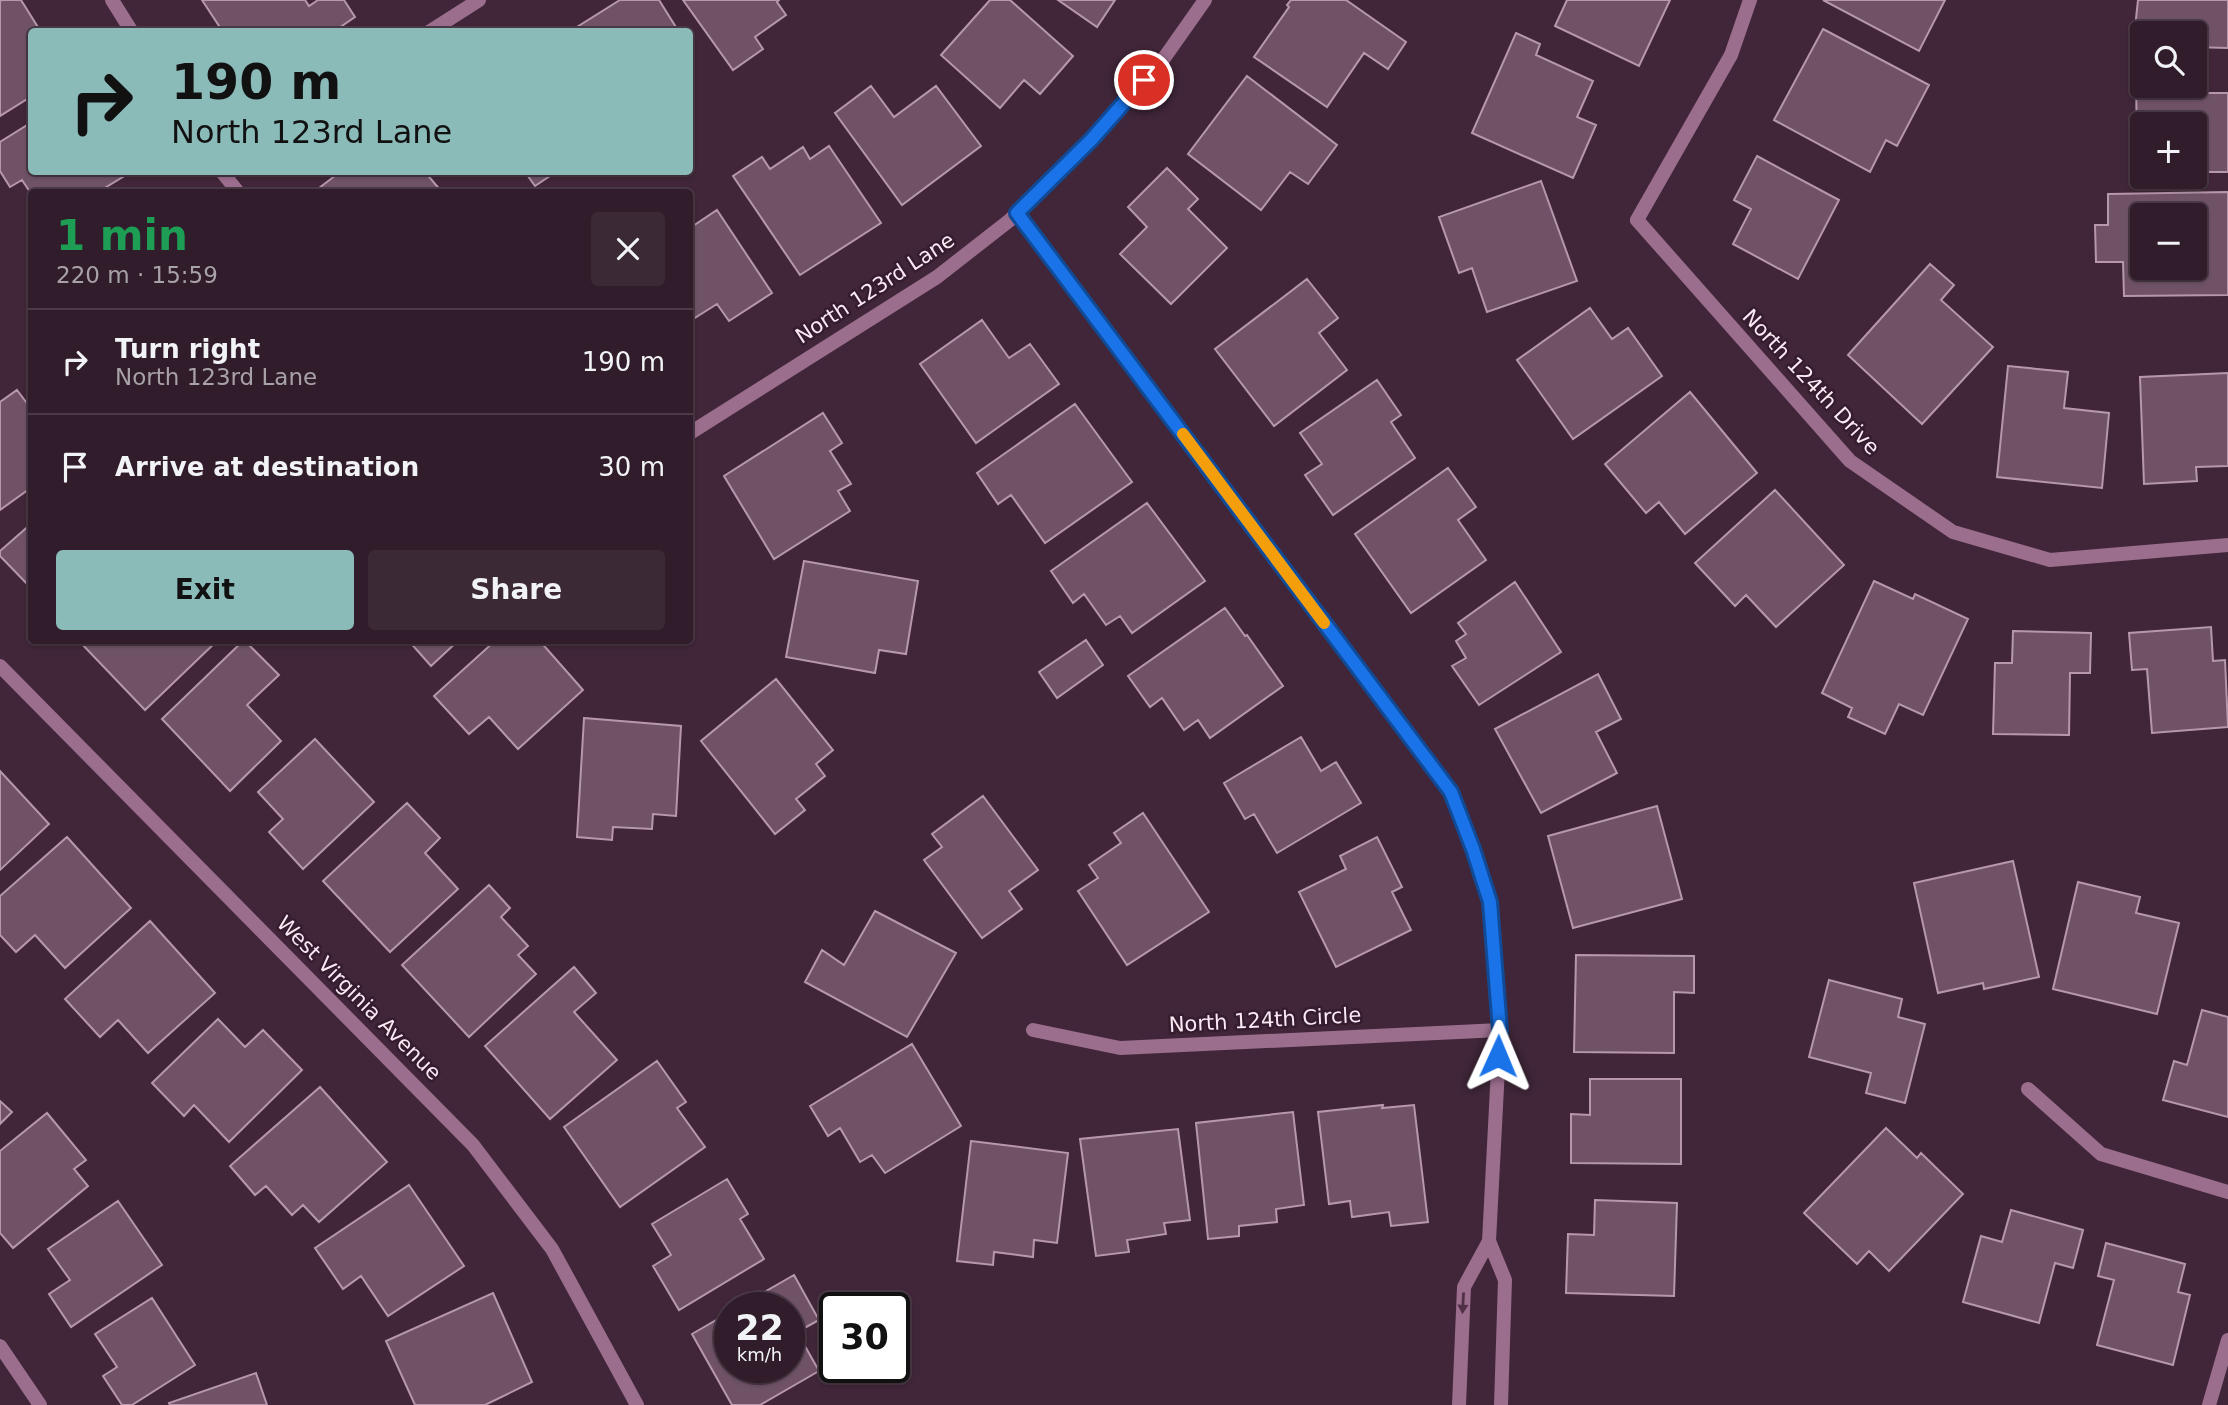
<!DOCTYPE html>
<html lang="en">
<head>
<meta charset="utf-8">
<style>
	:root { --surface:#301c2a; --page:#3c2936; --text:#f1f3f6; --muted:#a8a1a8; --line:#4b3a47; --accent:#8bbbb9 }
	body { margin:0; font-family:"DejaVu Sans",sans-serif; background:var(--page); color:var(--text); height:100vh; display:flex; flex-direction:column; font-size:26px; white-space:nowrap }
	* { box-sizing:border-box; margin:0 }
	p { font-size:23px; color:var(--muted) }
	.icon { flex:none; width:38px; height:38px; fill:none; stroke:currentColor; stroke-width:2; stroke-linecap:round; stroke-linejoin:round }
	.map { position:relative; flex:1; overflow:hidden }
	.details { position:absolute; left:28px; top:189px; width:665px; height:455px; display:flex; flex-direction:column; background:var(--surface); border-radius:7px; box-shadow:0 2px 5px #0004,0 0 0 2px var(--line) }
	.details>* { flex:none }
	.banner { position:absolute; left:28px; top:28px; width:665px; height:147px; border-radius:7px; box-shadow:0 2px 5px #0004,0 0 0 2px var(--line); background:#8bbbb9; color:#111; overflow:hidden }
	.fabs { position:absolute; left:2130px; top:21px; display:grid; gap:14px }
	.fabs a { display:grid; place-items:center; width:77px; height:77px; border-radius:7px; background:var(--surface); box-shadow:0 2px 5px #0004,0 0 0 2px var(--line); font-size:35px }
	.speed { position:absolute; left:714px; top:1292px; display:flex; gap:14px; font-size:35px; font-weight:700; text-align:center }
	.speed>* { display:grid; place-content:center; width:91px; height:91px; border-radius:50%; background:var(--surface); box-shadow:0 2px 5px #0004,0 0 0 2px var(--line); line-height:1 }
	.speed small { font-size:18px; font-weight:400 }
	.speed .limit { border:4px solid #111; border-radius:10px; background:#fff; color:#111 }
	.pin { position:absolute; display:grid; place-items:center; width:60px; height:60px; color:#fff; margin:-30px; border:4px solid #fff; border-radius:50%; box-shadow:0 2px 7px #0007 }
	.me { position:absolute; width:77px; margin:-38px; rotate:1deg; stroke-linejoin:round; filter:drop-shadow(0 0 5px #0008) }
	.turn { display:flex; align-items:center; gap:24px; height:147px; padding:0 28px; font-size:32px }
	.turn .icon { width:91px; height:91px; stroke-width:2.5 }
	.turn b { display:block; font-size:49px; line-height:60px }
	.round { display:grid; place-items:center; flex:none; width:74px; height:74px; border-radius:7px; background:var(--page) }
	.summary { display:flex; align-items:center; justify-content:space-between; height:119px; padding:0 28px }
	h1 { font-size:42px; font-weight:700; line-height:52px; color:#1e9e55 }
	.primary-button { display:flex; gap:14px; margin-top:auto; padding:14px 28px }
	.primary-button a { flex:1; height:80px; border-radius:7px; background:var(--accent); color:#111; font-size:28px; font-weight:700; line-height:80px; text-align:center }
	.primary-button a+a { background:var(--page); color:var(--text) }
	ul { padding:0; list-style:none }
	li { display:flex; align-items:center; gap:21px; height:105px; padding:0 28px; border-top:2px solid var(--line) }
	li div { flex:1 }
	li b { display:block; font-size:26px }
	li em { font-style:normal }
	.map>svg:first-child { display:block }
	.building { fill:#6f5266; stroke:#b797ac; stroke-width:2; fill-rule:evenodd }
	.lines { fill:none; stroke-linecap:round; stroke-linejoin:round }
	.street { stroke:#9c6e8e; stroke-width:14 }
	.oneway { fill:#4f3046 }
	.route-casing { stroke:#114b97; stroke-width:18 }
	.route { stroke:#1a73e8; stroke-width:12 }
	.slow { stroke:#f59e0b; stroke-width:12 }
	.labels { text-anchor:middle; stroke-width:5; stroke-linejoin:round; paint-order:stroke }
	.street-label { font-size:21px; fill:#fbeaf5; stroke:#351c2e }
</style>
</head>
<body>
<div class="map">
<svg width="2228" height="1405" viewBox="0 0 2228 1405">
	<rect width="100%" height="100%" fill="#402638"/>
	<path class="building" d="M2,0h19l20,32h-9v64l-32,20v-115z
		M202,0h103l4,6 9,-6h26l11,17 -22,15h-110z
		M620,0h39l20,32h-110z
		M683,0h96l-2,2 9,13 -31,22 8,12 -30,21z
		M990,0h20l63,56 -33,38 -16,-14 -24,28 -59,-53z
		M1058,0h57l-18,27z
		M1291,0h55l60,42 -18,27 -24,-16 -37,54 -73,-50 35,-50 -2,-2z
		M1567,0h103l-31,66 -84,-40z
		M1823,0h122l-26,51z
		M2138,0h90v48l-34,-1v-14h-52v13h-9z
		M1823,29l106,56 -32,61 -11,-6 -16,32 -96,-52z
		M1516,33l24,11 -4,11 57,26 -16,36 19,8 -23,53 -101,-45z
		M2194,74h12v19h22v79h-33l-1,-48h-52v29h-5l-1,-78h6v11h52z
		M1247,76l90,69 -29,39 -18,-12 -29,38 -73,-56z
		M871,86l23,31 42,-31 45,60 -79,59 -67,-92z
		M32,122v50h99l-33,20h-66v3l-10,-15 -12,7 -10,-16v-29z
		M829,146l52,77 -81,52 -67,-99 29,-19 8,12 33,-22 7,12z
		M1757,156l82,44 -41,79 -65,-35 18,-35 -17,-9z
		M1167,168l31,31 -10,10 39,39 -56,56 -51,-50 27,-27 -19,-20z
		M340,172h85l17,20h-119l-4,-4z
		M525,172h31l-21,14z
		M1541,181l36,100 -90,31 -15,-44 -13,5 -20,-56z
		M2228,192v103l-104,1 -1,-34h-27l-1,-37h13v-31zM2142,215h52v53h-52z
		M717,210l55,83 -43,28 -12,-17 -27,17v-93z
		M1930,264l24,21 -13,15 52,47 -71,77 -74,-69z
		M1307,279l31,39 -19,15 28,37 -73,56 -59,-77z
		M1590,308l22,31 16,-11 34,48 -89,63 -56,-79z
		M982,320l27,38 21,-14 29,40 -83,59 -56,-79z
		M2008,366l60,6 -4,36 45,5 -7,75 -105,-11z
		M2228,373v93l-32,1 1,14 -53,3 -4,-107z
		M1377,380l24,35 -10,7 24,36 -82,57 -28,-40 17,-11 -22,-31z
		M17,390l15,20v77l-32,23v-108z
		M1690,392l67,81 -72,61 -26,-32 -13,11 -41,-49z
		M1075,404l57,78 -87,61 -34,-48 -13,9 -21,-31z
		M823,413l19,30 -12,8 21,33 -13,7 12,20 -76,48 -50,-83z
		M1448,468l28,39 -18,13 28,40 -75,53 -56,-79z
		M1775,490l69,75 -68,62 -30,-32 -11,11 -40,-43z
		M1147,503l58,78 -73,52 -12,-17 -14,9 -22,-31 -11,9 -22,-32z
		M32,523v66l-32,-33v-5z
		M804,561l114,20 -12,73 -27,-4 -4,23 -89,-16z
		M1874,581l39,18 2,-5 53,25 -45,96 -24,-11 -14,30 -37,-17 4,-9 -30,-15z
		M1515,582l46,70 -82,53 -27,-39 14,-8 -10,-17 10,-7 -8,-11z
		M1225,608l20,28 2,-1 36,51 -73,52 -12,-18 -14,10 -22,-32 -12,9 -22,-31z
		M2211,627l2,34 12,-1 3,67 -76,6 -5,-64 -15,1 -3,-37z
		M2013,631l78,2 -1,40h-20l-1,62 -76,-1 2,-71h17z
		M78,640h140l-73,70z
		M244,640l35,35 -32,30 34,36 -51,50 -68,-72z
		M408,640h51l-28,26z
		M496,640h43l44,50 -65,59 -29,-32 -20,17 -35,-38z
		M1086,640l17,25 -46,33 -18,-26z
		M1598,674l23,45 -25,13 21,41 -76,40 -46,-84z
		M776,679l57,71 -17,14 9,12 -29,23 9,11 -30,24 -74,-93z
		M584,718l97,8 -5,90 -23,-2 -1,15 -39,-2 -1,13 -35,-3z
		M1301,737l20,34 15,-9 25,41 -84,50 -23,-39 -9,5 -21,-36z
		M315,739l59,63 -71,67 -34,-37 14,-13 -25,-27z
		M0,771l49,53 -49,46z
		M983,796l55,74 -29,21 13,18 -40,29 -58,-78 18,-13 -10,-13z
		M407,803l33,35 -15,15 33,36 -68,63 -67,-71z
		M1657,806l25,93 -109,29 -25,-92z
		M1143,813l66,99 -82,53 -49,-74 20,-13 -9,-13 32,-22 -7,-10z
		M67,837l64,71 -66,60 -30,-33 -19,17 -16,-17v-39z
		M1377,837l25,50 -10,5 19,38 -75,37 -37,-75 47,-23 -6,-13z
		M2013,861l26,116 -55,12 -1,-6 -45,10 -24,-110z
		M2078,882l62,15 -4,16 43,10 -22,91 -104,-25z
		M489,885l21,23 -9,9 27,29 -10,9 18,19 -67,63 -67,-72z
		M875,911l81,42 -49,84 -102,-55 17,-32 22,15z
		M150,921l65,72 -67,60 -30,-33 -18,17 -35,-38z
		M1576,955l118,1v37l-20,-1v61l-100,-1z
		M574,967l22,26 -22,19 43,48 -67,59 -65,-73z
		M1829,980l73,19 -4,18 27,7 -20,79 -39,-10 5,-20 -62,-16z
		M2202,1010l26,7v100l-65,-17 11,-39 13,4z
		M218,1019l27,28 18,-17 39,40 -73,72 -35,-37 -10,11 -32,-33z
		M912,1044l49,82 -76,47 -13,-18 -12,7 -20,-34 -12,8 -18,-30z
		M657,1061l29,41 -9,6 28,39 -85,60 -56,-80z
		M1590,1079h91v85l-110,-1v-49l19,1z
		M320,1087l67,75 -68,60 -16,-17 -11,10 -26,-29 -11,9 -25,-29z
		M0,1101l12,11 -12,12z
		M1383,1105l-1,3 32,-3 14,117 -37,4 -2,-14 -37,5 -2,-16 -21,3 -11,-92z
		M1293,1112l11,93 -28,4 1,13 -38,4v10l-31,3 -12,-116z
		M47,1113l39,47 -12,9 14,17 -75,62 -13,-15v-82z
		M1886,1128l31,30 4,-5 42,41 -74,77 -20,-20 -12,13 -53,-51z
		M1178,1129l12,91 -26,3 2,11 -39,6 2,12 -33,4 -16,-117z
		M971,1141l97,12 -11,90 -23,-3 -1,17 -39,-5 -1,13 -36,-4z
		M727,1179l21,35 -8,5 24,40 -85,51 -26,-44 18,-11 -19,-31z
		M409,1185l55,81 -76,50 -27,-40 -18,13 -28,-41z
		M1595,1200l82,3 -3,93 -108,-3 2,-59 26,1z
		M118,1201l44,64 -91,62 -22,-33 21,-14 -22,-31z
		M2011,1210l72,20 -10,38 -18,-5 -16,60 -76,-21 18,-66 21,6z
		M2106,1243l79,21 -7,28 12,3 -17,70 -76,-20 17,-65 -16,-4z
		M794,1275l25,45 -22,12 22,39 -59,34h-28l-40,-71 38,-22v55h59v-60h-51z
		M493,1293l39,89 -47,23h-70l-29,-64z
		M152,1298l43,67 -63,40h-10l-19,-29 14,-9 -22,-33z
		M256,1373l11,32h-97l-1,-2z"/>
	<g class="lines">
		<path class="street" d="M112,0l20,32
			M1750,0l-19,55 -94,165 213,241 103,71 97,28 178,-15
			M429,32l50,-32
			M222,172l16,20
			M1017,213l434,579 22,57 17,53 10,128 -11,211 16,39 -4,125
			M690,433l247,-156 73,-57 82,-81 70,-78 43,-61
			M0,666l473,479 79,104 85,156
			M1033,1030l87,18 380,-18
			M2028,1089l73,65 127,38
			M0,1346l40,59
			M1459,1405l5,-118 25,-46
			M2209,1405l19,-65"/>
	</g>
	<defs><path id="oneway-solid" d="M-6-.8H1V-3.2L6.5 0L1 3.2V.8H-6Z" transform="scale(1.75)"/></defs>
	<use class="oneway" href="#oneway-solid" transform="translate(1463 1303) rotate(93)"/>
	<g class="lines">
		<g class="route-casing">
			<path id="route" d="M1144,80l-52,59 -75,74 434,579 22,57 17,53 10,128 -2,26"/>
		</g>
		<use href="#route" class="route"/>
		<path class="slow" d="M1183,434l141,189"/>
	</g>
	<g class="labels">
		<g class="street-label">
			<text transform="translate(875 288) rotate(-33)" y="7">North 123rd Lane</text>
			<text transform="translate(1811 382) rotate(47)" y="7">North 124th Drive</text>
			<text transform="translate(359 998) rotate(45)" y="7">West Virginia Avenue</text>
			<text transform="translate(1265 1020) rotate(-3)" y="7">North 124th Circle</text>
		</g>
	</g>
</svg>
<div class="fabs">
<a><svg class="icon" aria-label="search" viewBox="0 0 24 24"><circle cx="10" cy="10" r="6"/><path d="M15 15l6 6"/></svg></a>
<a>+</a>
<a>−</a>
</div>
<div class="speed"><div>22<small>km/h</small></div><div class="limit">30</div></div>
<div class="pin" style="left:1144px;top:80px;background:#d93025"><svg class="icon" aria-label="arrive" viewBox="0 0 24 24"><path d="M6 21V4h12l-3 4 3 4H6"/></svg></div>
<svg class="me" style="left:1498px;top:1056px" viewBox="-20 -20 40 40"><path d="M0-17L14 15 0 8-14 15z" fill="#1a73e8" stroke="#fff" stroke-width="4"/></svg>
<div class="banner">
<div class="turn"><svg class="icon" aria-label="right" viewBox="0 0 24 24"><path d="M7 20v-9h11M14 6l5 5-5 5"/></svg><div><b>190 m</b>North 123rd Lane</div></div>
</div>
<section class="details">
<div class="summary"><div><h1>1 min</h1><p>220 m · 15:59</p></div><a class="round"><svg class="icon" aria-label="close" viewBox="0 0 24 24"><path d="M6 6l12 12M18 6L6 18"/></svg></a></div>
<ul>
<li><svg class="icon" aria-label="right" viewBox="0 0 24 24"><path d="M7 20v-9h11M14 6l5 5-5 5"/></svg><div><b>Turn right</b><p>North 123rd Lane</p></div><em>190 m</em></li>
<li><svg class="icon" aria-label="arrive" viewBox="0 0 24 24"><path d="M6 21V4h12l-3 4 3 4H6"/></svg><div><b>Arrive at destination</b></div><em>30 m</em></li>
</ul>
<div class="primary-button"><a>Exit</a><a>Share</a></div>
</section>
</div>
</body>
</html>
